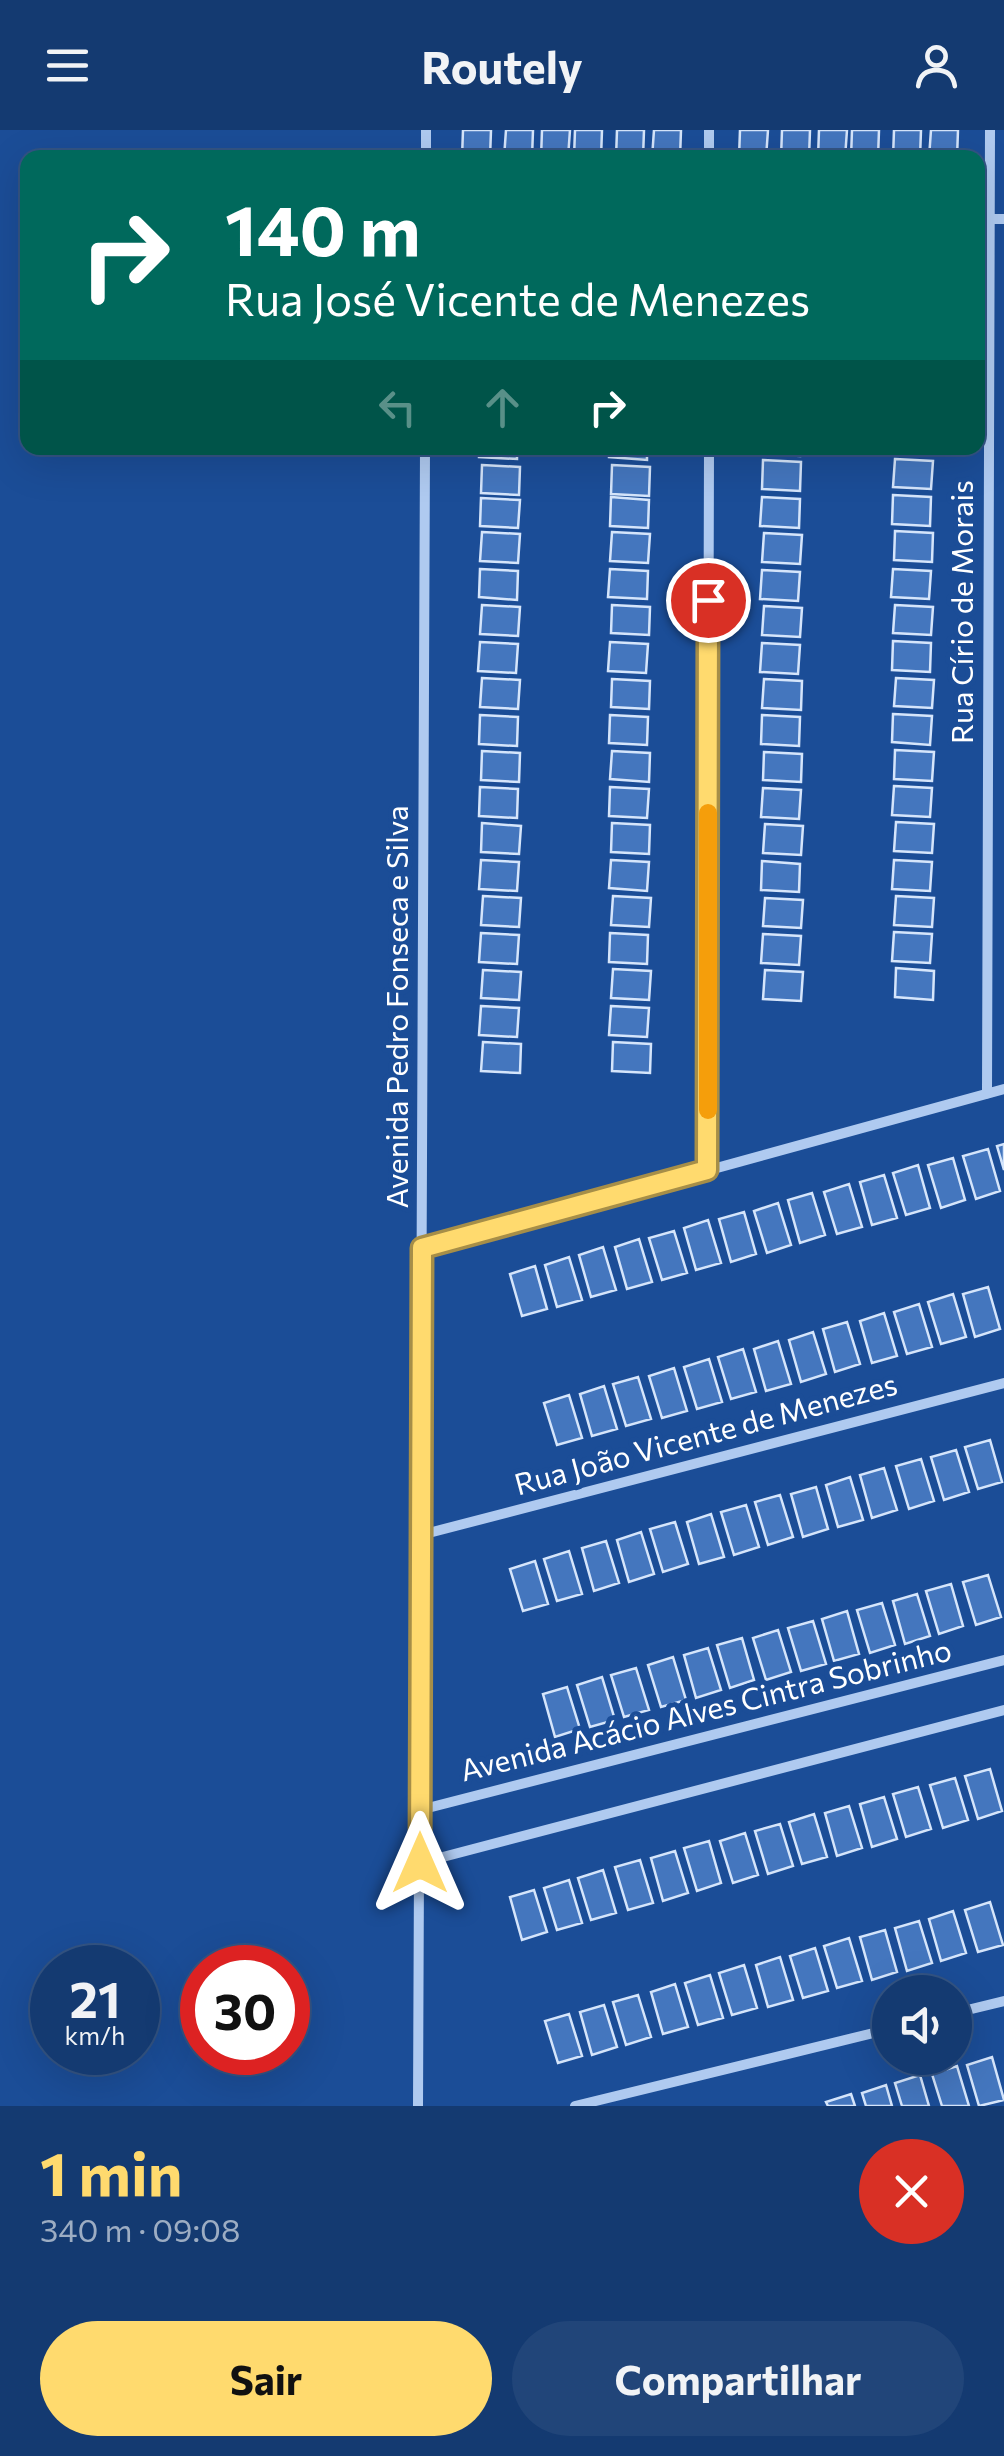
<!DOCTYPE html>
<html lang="pt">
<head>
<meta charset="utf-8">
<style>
	:root { --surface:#143a71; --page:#214579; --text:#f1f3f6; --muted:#9dadc3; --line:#335484; --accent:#ffda6e }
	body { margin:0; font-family:Commissioner,sans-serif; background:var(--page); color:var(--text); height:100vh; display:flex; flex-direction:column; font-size:38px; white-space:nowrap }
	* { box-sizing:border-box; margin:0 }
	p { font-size:32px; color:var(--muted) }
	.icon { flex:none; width:55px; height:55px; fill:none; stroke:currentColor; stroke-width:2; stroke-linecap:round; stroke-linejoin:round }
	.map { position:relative; height:1976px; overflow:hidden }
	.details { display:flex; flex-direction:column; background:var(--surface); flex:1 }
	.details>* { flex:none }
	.top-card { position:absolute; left:20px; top:20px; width:965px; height:305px; border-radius:20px; box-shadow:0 10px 40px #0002,0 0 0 2px var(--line); background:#00695c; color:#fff; overflow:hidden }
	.controls { position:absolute; left:872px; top:1845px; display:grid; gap:20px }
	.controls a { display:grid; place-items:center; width:100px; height:100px; border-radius:50%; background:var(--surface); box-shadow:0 10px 40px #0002,0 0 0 2px var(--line); font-size:50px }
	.speed { position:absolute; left:30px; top:1815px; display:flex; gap:20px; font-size:50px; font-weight:700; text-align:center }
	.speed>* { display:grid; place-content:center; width:130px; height:130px; border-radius:50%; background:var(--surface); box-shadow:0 10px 40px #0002,0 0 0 2px var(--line); line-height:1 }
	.speed small { font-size:25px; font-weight:400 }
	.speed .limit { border:15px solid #d22; background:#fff; color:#111 }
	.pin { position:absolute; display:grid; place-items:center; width:85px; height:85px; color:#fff; margin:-42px; border:5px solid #fff; border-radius:50%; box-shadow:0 2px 10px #0007 }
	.me { position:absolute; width:110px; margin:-55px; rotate:0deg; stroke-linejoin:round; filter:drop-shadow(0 0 8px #0008) }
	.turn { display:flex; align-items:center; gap:35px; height:210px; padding:0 40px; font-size:45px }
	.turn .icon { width:130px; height:130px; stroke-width:2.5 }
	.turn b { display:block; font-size:70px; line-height:85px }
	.lanes { display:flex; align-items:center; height:95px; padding:0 40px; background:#0003; justify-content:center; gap:50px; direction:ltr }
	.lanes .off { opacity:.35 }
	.round { display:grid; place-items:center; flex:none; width:105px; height:105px; border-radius:52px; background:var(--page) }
	.head { display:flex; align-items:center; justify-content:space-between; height:170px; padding:0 40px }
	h1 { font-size:60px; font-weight:700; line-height:75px; color:var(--accent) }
	.button { display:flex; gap:20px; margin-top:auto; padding:20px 40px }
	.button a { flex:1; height:115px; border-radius:60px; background:var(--accent); color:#111; font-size:40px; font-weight:700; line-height:115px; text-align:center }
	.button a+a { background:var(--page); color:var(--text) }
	header { display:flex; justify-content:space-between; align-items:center; height:130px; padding:0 40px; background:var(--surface); font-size:45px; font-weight:700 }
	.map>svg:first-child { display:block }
	.building { fill:#4476be; stroke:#d5e5fb; stroke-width:2.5 }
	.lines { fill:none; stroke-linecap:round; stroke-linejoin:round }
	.minor { stroke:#afcaf0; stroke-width:10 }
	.route-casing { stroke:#a68e48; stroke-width:25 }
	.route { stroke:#ffda6e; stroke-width:18 }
	.slow { stroke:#f59e0b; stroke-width:18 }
	.labels { text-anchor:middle; stroke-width:10; stroke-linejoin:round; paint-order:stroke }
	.street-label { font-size:30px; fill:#fff; stroke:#1b4d97 }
</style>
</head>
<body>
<header><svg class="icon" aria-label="menu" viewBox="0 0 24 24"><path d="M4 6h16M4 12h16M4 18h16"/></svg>Routely<svg class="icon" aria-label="person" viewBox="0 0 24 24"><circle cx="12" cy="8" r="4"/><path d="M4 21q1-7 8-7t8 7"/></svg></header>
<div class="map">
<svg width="1004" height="1976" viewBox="0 0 1004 1976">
	<rect width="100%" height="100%" fill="#1b4d97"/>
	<path class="building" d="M463,0h28l-1,28h-28z
		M506,0h27l-1,28h-28z
		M542,0h28l-2,28h-27z
		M575,0h27l-1,28h-27z
		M617,0h27l-1,28h-27z
		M654,0h27l-1,28h-28z
		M740,0h28l-2,28h-27z
		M782,0h28l-1,28h-28z
		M819,0h28l-2,28h-27z
		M852,0h27l-1,28h-27z
		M894,0h27l-1,28h-27z
		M931,0h27l-1,28h-28z
		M479,318h38v11l-38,-2z
		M609,318h38v12l-38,-3z
		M762,318h38v8l-38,-2z
		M893,318h38v7l-38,-2z
		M895,329l38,2 -2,28 -38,-2z
		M763,330l38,2 -1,29 -38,-2z
		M482,335l38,2 -1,28 -38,-2z
		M612,335l38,2 -1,29 -38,-2z
		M893,365l38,2 -1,29 -38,-2z
		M611,367l38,3 -1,28 -38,-2z
		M762,367l38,2 -1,29 -39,-2z
		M481,368l39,2 -2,28 -38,-2z
		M895,401l38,2 -1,29 -38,-2z
		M482,402l38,2 -2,29 -38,-2z
		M612,402l38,2 -2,29 -38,-2z
		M764,403l38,2 -2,29 -38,-2z
		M480,439l38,2 -1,29 -38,-3z
		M610,439l38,2 -1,28 -39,-2z
		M893,439l38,2 -2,28 -38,-2z
		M762,440l38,2 -2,29 -38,-2z
		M482,475l38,2 -2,29 -38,-2z
		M612,475l38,2 -1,28 -38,-2z
		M895,475l38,2 -2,28 -38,-2z
		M764,476l38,2 -2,29 -38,-2z
		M893,511l38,2 -1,29 -38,-2z
		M480,512l38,2 -2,29 -38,-2z
		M610,512l38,2 -2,29 -38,-2z
		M762,513l38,2 -2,29 -38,-2z
		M482,548l38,2 -2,29 -38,-2z
		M896,548l38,2 -2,28 -38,-2z
		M612,549l38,2 -1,28 -38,-2z
		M764,549l38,2 -1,29 -39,-2z
		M893,584l39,2 -2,29 -38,-3z
		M480,585l38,2 -1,29 -38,-2z
		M610,585l38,2 -1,28 -38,-2z
		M762,585l38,2 -1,29 -38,-2z
		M895,620l39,2 -2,29 -38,-2z
		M482,621l38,2 -1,29 -38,-2z
		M612,621l38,2 -1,29 -39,-3z
		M764,622l38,2 -1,28 -38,-2z
		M894,656l38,2 -2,29 -38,-2z
		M480,657l38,2 -1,29 -38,-2z
		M610,657l39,2 -2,29 -38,-2z
		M763,658l38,2 -2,29 -38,-2z
		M896,692l38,2 -2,29 -38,-2z
		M482,693l39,3 -2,28 -38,-2z
		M612,693l38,2 -1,29 -38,-2z
		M765,694l38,2 -2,29 -38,-2z
		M481,730l38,2 -2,29 -38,-2z
		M611,730l38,2 -2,29 -38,-3z
		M894,730l38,2 -2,29 -38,-2z
		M762,731l38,3 -1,28 -38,-2z
		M483,766l38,2 -2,29 -38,-2z
		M613,766l38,2 -2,29 -38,-2z
		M896,766l38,2 -2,29 -38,-2z
		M765,768l38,2 -2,28 -38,-2z
		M894,802l38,2 -2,29 -38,-2z
		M481,803l38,2 -2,29 -38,-2z
		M610,803l38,2 -1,29 -38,-2z
		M763,804l38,2 -2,29 -38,-2z
		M896,838l38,3 -1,29 -38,-3z
		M613,839l38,2 -2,29 -38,-2z
		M483,840l38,2 -2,28 -38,-2z
		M765,840l38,2 -2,29 -38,-2z
		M481,876l38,2 -2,29 -38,-2z
		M611,876l38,2 -2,29 -38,-2z
		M483,912l38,2 -1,29 -39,-2z
		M613,912l38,2 -1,29 -38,-2z
		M1004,1014v26l-7,-24z
		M988,1019l12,42 -24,8 -13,-43z
		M953,1028l12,42 -24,8 -13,-43z
		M918,1035l12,43 -24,7 -13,-42z
		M884,1045l13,43 -25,7 -12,-43z
		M849,1054l13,43 -25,7 -13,-42z
		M812,1063l13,42 -25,8 -12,-43z
		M778,1073l13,42 -24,8 -13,-42z
		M744,1082l12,42 -25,8 -12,-43z
		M708,1090l13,43 -25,7 -12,-42z
		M674,1101l13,42 -25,7 -13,-42z
		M639,1109l13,43 -25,7 -12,-42z
		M603,1117l13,43 -25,7 -12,-42z
		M569,1127l13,43 -25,7 -12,-42z
		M535,1136l12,43 -25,7 -12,-42z
		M988,1157l12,42 -25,8 -12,-43z
		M953,1164l13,43 -25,7 -13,-42z
		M919,1174l13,43 -25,7 -13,-42z
		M884,1183l13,43 -25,7 -12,-42z
		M847,1192l13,42 -25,8 -12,-43z
		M813,1202l13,42 -25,8 -12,-42z
		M778,1211l13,43 -25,7 -12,-42z
		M743,1219l13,43 -25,7 -13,-42z
		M709,1229l13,43 -25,7 -13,-42z
		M674,1238l13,43 -25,7 -13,-42z
		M638,1247l13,42 -25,7 -13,-42z
		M604,1256l13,43 -25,7 -12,-42z
		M569,1265l13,43 -25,7 -13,-42z
		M990,1310l12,42 -24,7 -13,-42z
		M956,1320l13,42 -25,8 -13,-43z
		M921,1329l13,42 -25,8 -13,-43z
		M884,1338l13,42 -25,8 -12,-43z
		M850,1347l13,43 -25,7 -12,-42z
		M816,1357l12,42 -25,8 -12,-43z
		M780,1365l13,42 -25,8 -13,-43z
		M746,1375l13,42 -25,8 -13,-43z
		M711,1384l13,43 -25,7 -12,-42z
		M675,1392l13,42 -25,8 -13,-43z
		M641,1402l13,42 -25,8 -12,-42z
		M606,1411l13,42 -25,8 -12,-43z
		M569,1421l13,43 -25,7 -13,-42z
		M535,1431l13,43 -25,7 -13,-42z
		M988,1445l13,42 -25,8 -13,-43z
		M951,1454l12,42 -24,8 -13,-43z
		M917,1464l13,42 -25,8 -12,-43z
		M882,1473l13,42 -25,8 -13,-43z
		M847,1481l12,43 -25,7 -12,-42z
		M813,1491l13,43 -25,7 -13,-43z
		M778,1500l13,42 -25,8 -13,-42z
		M742,1508l12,42 -24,8 -13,-43z
		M708,1518l13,42 -25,8 -12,-43z
		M673,1527l13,43 -25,7 -13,-42z
		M636,1538l13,42 -25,7 -13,-42z
		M602,1547l13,43 -25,7 -13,-42z
		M567,1557l13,42 -25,8 -12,-43z
		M990,1639l12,42 -24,8 -13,-43z
		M955,1648l13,42 -25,8 -13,-43z
		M918,1657l13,42 -25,8 -13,-43z
		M884,1667l13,42 -25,8 -12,-43z
		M849,1676l13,42 -25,8 -12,-43z
		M814,1684l13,43 -25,7 -13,-42z
		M780,1694l13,42 -25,8 -13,-43z
		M745,1703l13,42 -25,8 -13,-42z
		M709,1711l12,42 -24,8 -13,-43z
		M675,1721l13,42 -25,8 -12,-43z
		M640,1730l13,43 -25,7 -13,-43z
		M603,1740l13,43 -25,7 -13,-42z
		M569,1750l13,43 -25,7 -13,-42z
		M534,1760l13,42 -25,8 -12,-43z
		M990,1772l13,43 -25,7 -13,-42z
		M953,1781l13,42 -25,8 -12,-42z
		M919,1791l13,42 -25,8 -12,-43z
		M885,1800l12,42 -25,8 -12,-43z
		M849,1808l13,43 -25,7 -13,-42z
		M815,1818l13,43 -25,7 -13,-42z
		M780,1827l13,43 -25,7 -12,-42z
		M744,1835l13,43 -25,7 -13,-42z
		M710,1845l13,43 -25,7 -13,-42z
		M675,1854l13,43 -25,7 -12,-42z
		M638,1865l13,42 -25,8 -13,-43z
		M604,1875l13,42 -25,8 -12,-43z
		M569,1884l13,42 -24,7 -13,-42z
		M992,1927l12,43 -25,6 -12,-41z
		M957,1936l12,40h-27l-10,-32z
		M920,1945l9,31h-27l-7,-23z
		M886,1955l6,21h-26l-4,-13z
		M851,1964l4,12h-27l-2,-4z"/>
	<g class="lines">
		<path class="minor" d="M426,28v-28
			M709,28v-28
			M978,89h26
			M987,964l3,-964
			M707,1040l2,-722
			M422,1119l582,-160
			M421,1405l583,-152
			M420,1680l584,-150
			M420,1733l584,-153
			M955,1883l49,-12
			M418,1976l7,-1658
			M575,1976l315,-77"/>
	</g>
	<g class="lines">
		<g class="route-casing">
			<path id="route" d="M420,1733l2,-615 285,-78 1,-570"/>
		</g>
		<use href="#route" class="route"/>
		<path class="slow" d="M708,980v-297"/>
	</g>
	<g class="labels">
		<g class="street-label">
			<text transform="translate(963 482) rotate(-90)" y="10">Rua Círio de Morais</text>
			<text transform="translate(398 877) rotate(-90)" y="10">Avenida Pedro Fonseca e Silva</text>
			<text transform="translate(706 1305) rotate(-15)" y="10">Rua João Vicente de Menezes</text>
			<text transform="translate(706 1581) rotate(-14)" y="10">Avenida Acácio Alves Cintra Sobrinho</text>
		</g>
	</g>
</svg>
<div class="controls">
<a><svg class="icon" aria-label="sound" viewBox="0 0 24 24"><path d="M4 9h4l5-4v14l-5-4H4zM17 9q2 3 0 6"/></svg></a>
</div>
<div class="speed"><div>21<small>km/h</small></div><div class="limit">30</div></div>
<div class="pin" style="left:708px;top:470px;background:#d93025"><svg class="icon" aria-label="arrive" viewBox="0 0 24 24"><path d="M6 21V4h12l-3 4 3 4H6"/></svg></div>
<svg class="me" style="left:420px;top:1733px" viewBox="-20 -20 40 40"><path d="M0-17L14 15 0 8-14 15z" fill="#ffda6e" stroke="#fff" stroke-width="4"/></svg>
<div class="top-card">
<div class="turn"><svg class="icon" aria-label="right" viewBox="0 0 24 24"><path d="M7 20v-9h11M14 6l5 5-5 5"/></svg><div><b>140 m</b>Rua José Vicente de Menezes</div></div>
<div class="lanes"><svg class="icon off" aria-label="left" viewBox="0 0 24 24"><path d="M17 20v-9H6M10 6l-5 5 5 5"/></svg><svg class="icon off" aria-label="ahead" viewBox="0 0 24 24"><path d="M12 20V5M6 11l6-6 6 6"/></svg><svg class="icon" aria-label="right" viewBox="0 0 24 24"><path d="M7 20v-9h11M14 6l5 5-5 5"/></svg></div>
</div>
</div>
<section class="details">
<div class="head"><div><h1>1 min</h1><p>340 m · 09:08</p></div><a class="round" style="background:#d93025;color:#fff"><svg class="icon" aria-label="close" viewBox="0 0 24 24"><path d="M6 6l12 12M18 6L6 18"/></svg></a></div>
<div class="button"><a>Sair</a><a>Compartilhar</a></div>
</section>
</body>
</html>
